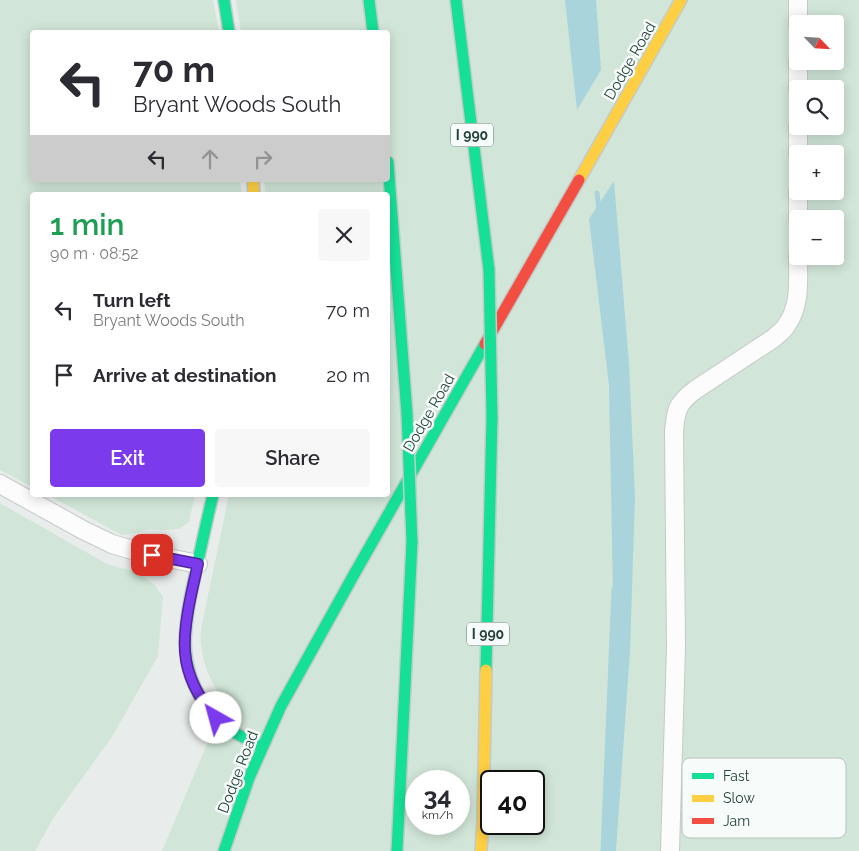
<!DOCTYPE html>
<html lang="en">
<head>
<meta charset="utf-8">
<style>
	:root { --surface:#fff; --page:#f7f7f7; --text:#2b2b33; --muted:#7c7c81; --accent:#7c3aed }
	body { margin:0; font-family:Raleway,sans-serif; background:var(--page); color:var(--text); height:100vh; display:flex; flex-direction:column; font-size:19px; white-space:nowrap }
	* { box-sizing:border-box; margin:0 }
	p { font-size:16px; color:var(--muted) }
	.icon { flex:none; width:28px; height:28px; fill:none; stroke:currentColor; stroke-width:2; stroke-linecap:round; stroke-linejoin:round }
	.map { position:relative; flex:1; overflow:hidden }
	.details { position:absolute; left:30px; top:192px; width:360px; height:305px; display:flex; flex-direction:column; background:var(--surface); border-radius:5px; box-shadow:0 2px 12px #0003 }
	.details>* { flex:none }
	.banner { position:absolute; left:30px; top:30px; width:360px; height:152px; border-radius:5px; box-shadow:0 2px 12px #0003; background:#fff; color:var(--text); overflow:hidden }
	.needle { width:32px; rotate:115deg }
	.fabs { position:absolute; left:789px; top:15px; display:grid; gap:10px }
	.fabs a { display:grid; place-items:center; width:55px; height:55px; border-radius:5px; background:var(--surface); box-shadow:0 2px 12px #0003; font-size:25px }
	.speed { position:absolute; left:405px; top:770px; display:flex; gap:10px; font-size:25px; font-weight:700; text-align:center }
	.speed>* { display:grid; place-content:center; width:65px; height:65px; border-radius:50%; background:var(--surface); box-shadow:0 2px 12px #0003; line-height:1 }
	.speed small { font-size:12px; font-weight:400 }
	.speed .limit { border:2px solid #111; border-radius:8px; background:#fff; color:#111 }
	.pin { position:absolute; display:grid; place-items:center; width:42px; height:42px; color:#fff; margin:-21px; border-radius:10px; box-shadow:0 2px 8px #0006 }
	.me { position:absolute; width:55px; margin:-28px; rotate:322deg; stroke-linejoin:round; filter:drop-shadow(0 0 4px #0008) }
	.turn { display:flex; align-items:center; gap:18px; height:105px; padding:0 20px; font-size:22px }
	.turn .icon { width:65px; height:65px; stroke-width:2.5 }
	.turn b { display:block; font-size:35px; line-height:42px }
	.lanes { display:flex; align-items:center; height:48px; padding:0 20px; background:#0003; justify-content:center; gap:25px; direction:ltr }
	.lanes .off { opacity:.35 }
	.round { display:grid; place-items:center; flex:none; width:52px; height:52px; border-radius:5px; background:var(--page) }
	.headline { display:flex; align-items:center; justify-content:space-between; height:85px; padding:0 20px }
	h1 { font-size:30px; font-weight:600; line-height:38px; color:#1e9e55 }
	.cta { display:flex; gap:10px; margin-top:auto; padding:10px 20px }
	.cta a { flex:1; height:58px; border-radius:5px; background:var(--accent); color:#fff; font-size:20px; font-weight:600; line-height:58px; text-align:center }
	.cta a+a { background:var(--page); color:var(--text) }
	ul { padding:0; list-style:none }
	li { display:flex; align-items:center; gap:15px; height:65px; padding:0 20px }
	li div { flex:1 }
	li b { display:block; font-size:19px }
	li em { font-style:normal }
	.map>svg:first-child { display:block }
	.green { fill:#d1e6d8; fill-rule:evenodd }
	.water { fill:#a9d4db }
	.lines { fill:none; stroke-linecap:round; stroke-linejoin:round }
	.stream { stroke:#a9d4db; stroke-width:5 }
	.street-casing { stroke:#c5cac8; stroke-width:20 }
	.fast-casing { stroke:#c3cbc8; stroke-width:14 }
	.slow-casing { stroke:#c3cbc8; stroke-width:14 }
	.jam-casing { stroke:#c3cbc8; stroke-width:14 }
	.street { stroke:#fcfcfc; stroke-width:18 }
	.fast { stroke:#16e098; stroke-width:11 }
	.slow { stroke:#ffcf43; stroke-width:11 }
	.jam { stroke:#f24e42; stroke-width:11 }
	.fast-bridge-casing { stroke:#c3ccc9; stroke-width:14; stroke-linecap:butt }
	.fast-bridge { stroke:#16e098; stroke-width:11 }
	.route-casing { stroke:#51269a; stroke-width:12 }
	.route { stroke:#7c3aed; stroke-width:9 }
	.labels { text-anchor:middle; stroke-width:5; stroke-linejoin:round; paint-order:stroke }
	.shield { fill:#f7fbf9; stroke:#637a73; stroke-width:1 }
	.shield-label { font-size:14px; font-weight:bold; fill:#24423a }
	.street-label { font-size:15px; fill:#24423a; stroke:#f7fbf9 }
	.key { fill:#f7fbf9; stroke:#b8c4c0; stroke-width:1 }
	.key-label { font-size:14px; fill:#24423a }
</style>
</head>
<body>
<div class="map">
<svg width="859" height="851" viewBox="0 0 859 851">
	<rect width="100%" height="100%" fill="#e8edeb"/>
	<path class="green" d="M0,0h213l6,32h-187v148h208l2,15h-210v292l-32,-17z
		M236,0h623v851h-697l63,-150c-13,-16 -23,-37 -24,-58 -1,-6 0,-13 1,-19l27,-129h159v-300h-122l-2,-15h124v-148h-147zM798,24h37v37h-37zM798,89h37v37h-37zM798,154h37v37h-37zM798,219h37v37h-37zM416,781h43v43h-43zM491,781h43v43h-43z
		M48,495h147l-6,27 -10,7 -15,1 -15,-1 -14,4 -13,2z
		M0,503l107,61 29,8 19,13 8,12 -5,59 -46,81 -58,80 -19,34h-35z"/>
	<path class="water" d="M565,0h31l5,70 -24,40z
		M614,181l15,183 6,133 -5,154 -14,200h-13l10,-256 -4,-210 -20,-166z"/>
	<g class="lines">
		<path class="stream" d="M597,193l2,16
			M603,851l11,-262"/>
		<g class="street-casing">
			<path id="street" d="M798,0v24
				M798,61v28
				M798,126v28
				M798,191v28
				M0,484l83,46 29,14 27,8 59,12
				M670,851l6,-204 -2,-216c2,-22 3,-27 21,-41l79,-52c4,-4 9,-7 12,-12 15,-20 12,-46 12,-70"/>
		</g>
		<g class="fast-casing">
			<path id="fast" d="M224,0l5,32
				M369,0l4,32
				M456,0l33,270
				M388,162l19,252
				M213,495c-7,28 -13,57 -19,85 -10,45 -17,85 11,124 7,10 14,18 24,25 10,7 22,12 33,18
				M486,670l6,-253
				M224,851l25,-73 32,-72 71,-128 133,-234
				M397,851l15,-309"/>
		</g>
		<g class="slow-casing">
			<path id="slow" d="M253,180l1,15
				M579,180l102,-180
				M481,851l2,-29 3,-152"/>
		</g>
		<g class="jam-casing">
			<path id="jam" d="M485,344l94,-164"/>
		</g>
		<use href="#street" class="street"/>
		<use href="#fast" class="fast"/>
		<use href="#slow" class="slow"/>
		<use href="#jam" class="jam"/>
		<g class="fast-bridge-casing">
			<path id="fast-bridge" d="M489,270l3,147
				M407,414l5,128"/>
		</g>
		<use href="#fast-bridge" class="fast-bridge"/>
	</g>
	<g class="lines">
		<g class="route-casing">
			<path id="route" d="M152,555l46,9c-6,26 -15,62 -13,88 2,25 15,48 31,66"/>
		</g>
		<use href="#route" class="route"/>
	</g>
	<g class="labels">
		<g class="shield">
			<rect x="451" y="123.5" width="42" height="23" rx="4"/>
			<rect x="467" y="622.5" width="42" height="23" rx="4"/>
		</g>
		<g class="shield-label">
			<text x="472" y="140">I 990</text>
			<text x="488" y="639">I 990</text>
		</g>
		<g class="street-label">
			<text transform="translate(630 61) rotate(-60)" y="5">Dodge Road</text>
			<text transform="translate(429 413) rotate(-60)" y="5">Dodge Road</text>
			<text transform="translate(238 772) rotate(-69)" y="5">Dodge Road</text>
		</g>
	</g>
	<rect x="682" y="758" width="164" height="80" rx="8" class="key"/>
	<rect x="692" y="773" width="22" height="6" fill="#16e098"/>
	<rect x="692" y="795" width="22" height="7" fill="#ffcf43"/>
	<rect x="692" y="818" width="22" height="6" fill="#f24e42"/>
	<g class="key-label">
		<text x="723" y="781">Fast</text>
		<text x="723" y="803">Slow</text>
		<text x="723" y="826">Jam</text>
	</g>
</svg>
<div class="fabs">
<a><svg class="needle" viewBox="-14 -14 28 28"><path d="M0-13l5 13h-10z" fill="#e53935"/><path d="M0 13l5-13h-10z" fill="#7c7c81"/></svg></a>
<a><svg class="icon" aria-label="search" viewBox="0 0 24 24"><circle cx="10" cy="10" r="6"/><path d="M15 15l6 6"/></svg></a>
<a>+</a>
<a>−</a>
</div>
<div class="speed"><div>34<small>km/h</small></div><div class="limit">40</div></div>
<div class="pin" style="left:152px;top:555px;background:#d93025"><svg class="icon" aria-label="arrive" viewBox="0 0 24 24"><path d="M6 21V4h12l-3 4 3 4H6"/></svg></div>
<svg class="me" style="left:216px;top:718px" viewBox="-20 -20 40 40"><circle r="19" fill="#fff"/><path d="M0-13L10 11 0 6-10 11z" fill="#7c3aed"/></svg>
<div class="banner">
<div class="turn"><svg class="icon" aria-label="left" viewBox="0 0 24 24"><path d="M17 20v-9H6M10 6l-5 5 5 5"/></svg><div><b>70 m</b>Bryant Woods South</div></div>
<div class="lanes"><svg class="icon" aria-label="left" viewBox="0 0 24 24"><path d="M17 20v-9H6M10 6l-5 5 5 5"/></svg><svg class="icon off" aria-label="ahead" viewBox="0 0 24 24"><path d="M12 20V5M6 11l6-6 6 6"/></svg><svg class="icon off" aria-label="right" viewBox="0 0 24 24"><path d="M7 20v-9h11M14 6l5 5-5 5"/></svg></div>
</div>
<section class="details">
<div class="headline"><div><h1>1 min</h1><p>90 m · 08:52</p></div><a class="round"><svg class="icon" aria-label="close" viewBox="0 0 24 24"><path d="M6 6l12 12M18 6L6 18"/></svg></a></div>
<ul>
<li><svg class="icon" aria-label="left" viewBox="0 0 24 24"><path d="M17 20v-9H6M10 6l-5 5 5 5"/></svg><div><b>Turn left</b><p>Bryant Woods South</p></div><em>70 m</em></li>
<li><svg class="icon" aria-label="arrive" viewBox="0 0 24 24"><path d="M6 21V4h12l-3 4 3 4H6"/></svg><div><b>Arrive at destination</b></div><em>20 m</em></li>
</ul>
<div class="cta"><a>Exit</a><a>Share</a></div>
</section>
</div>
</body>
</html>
